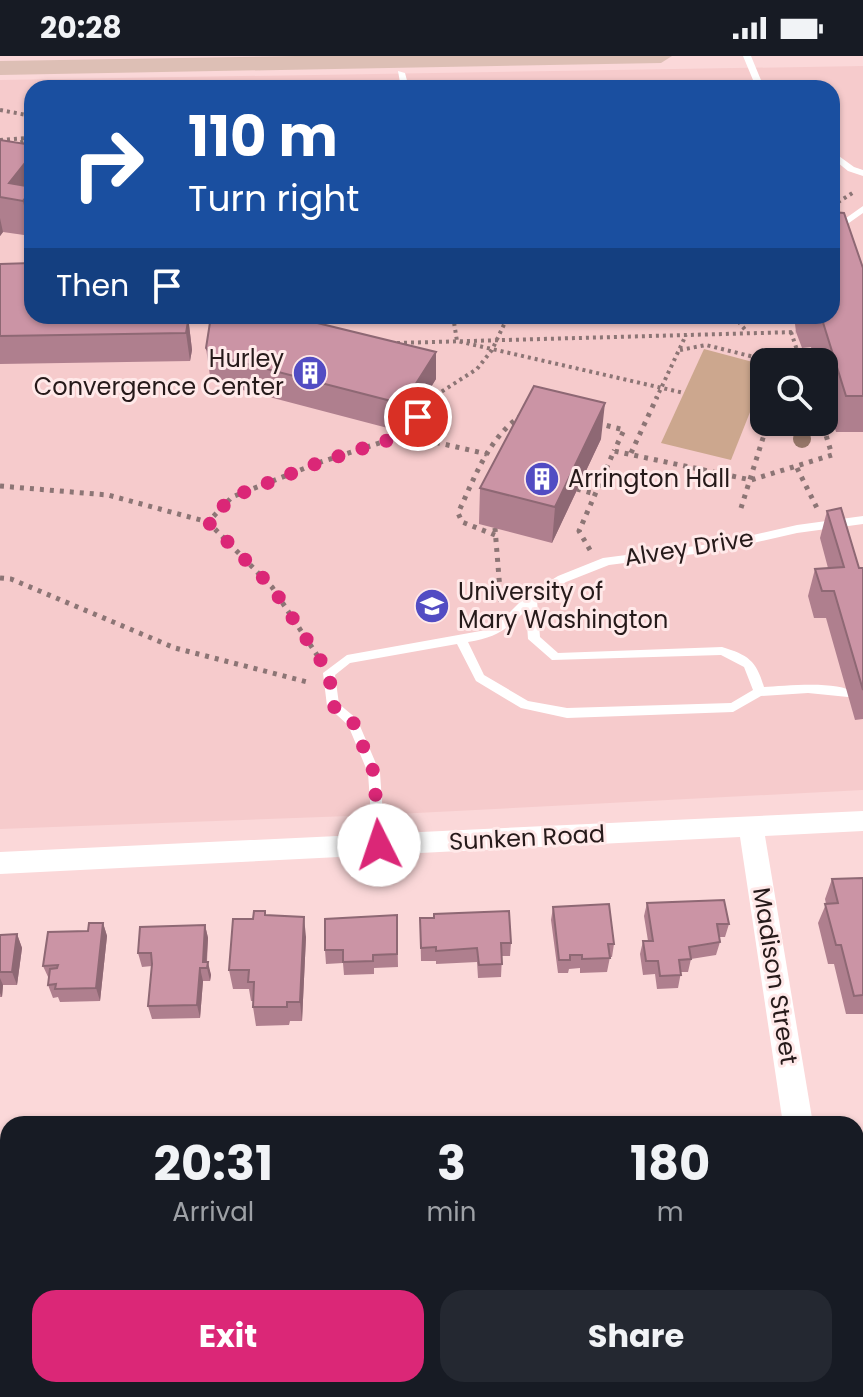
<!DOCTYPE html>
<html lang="en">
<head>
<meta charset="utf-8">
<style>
	:root { --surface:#171b24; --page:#242831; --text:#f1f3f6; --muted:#9ea1a6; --accent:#db2777 }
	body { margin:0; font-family:Poppins,sans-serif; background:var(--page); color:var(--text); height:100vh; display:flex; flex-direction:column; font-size:30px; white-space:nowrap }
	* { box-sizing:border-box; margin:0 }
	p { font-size:26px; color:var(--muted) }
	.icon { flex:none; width:44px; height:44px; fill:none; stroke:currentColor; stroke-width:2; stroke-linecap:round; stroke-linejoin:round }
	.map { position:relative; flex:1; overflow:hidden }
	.side { position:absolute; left:0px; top:1060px; width:864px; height:282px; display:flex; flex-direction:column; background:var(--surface); border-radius:24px 24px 0 0; box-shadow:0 2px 6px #0004 }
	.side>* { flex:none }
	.hud { position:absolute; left:24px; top:24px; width:816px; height:244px; border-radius:24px; box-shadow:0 2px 6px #0004; background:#1a4fa0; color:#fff; overflow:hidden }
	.buttons { position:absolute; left:750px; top:292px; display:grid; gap:16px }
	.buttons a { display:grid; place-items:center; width:88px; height:88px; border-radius:16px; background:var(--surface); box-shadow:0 2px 6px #0004; font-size:40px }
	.pin { position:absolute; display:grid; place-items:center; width:68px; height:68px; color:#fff; margin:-34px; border:4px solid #fff; border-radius:50%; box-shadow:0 2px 8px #0007 }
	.me { position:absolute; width:88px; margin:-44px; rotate:356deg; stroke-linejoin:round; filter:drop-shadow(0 0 6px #0008) }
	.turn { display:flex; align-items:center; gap:28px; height:168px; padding:0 32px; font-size:36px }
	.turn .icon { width:104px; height:104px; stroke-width:2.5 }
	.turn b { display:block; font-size:56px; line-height:68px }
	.then { display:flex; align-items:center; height:76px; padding:0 32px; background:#0003; gap:16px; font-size:30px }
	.eta { display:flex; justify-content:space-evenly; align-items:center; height:136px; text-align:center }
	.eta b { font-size:48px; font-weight:700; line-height:56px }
	.cta { display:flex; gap:16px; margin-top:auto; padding:16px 32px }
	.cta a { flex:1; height:92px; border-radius:24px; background:var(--accent); color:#fff; font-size:32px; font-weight:700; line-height:92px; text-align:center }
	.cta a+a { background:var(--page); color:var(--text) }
	.status { display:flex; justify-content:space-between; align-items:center; height:56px; padding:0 40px; background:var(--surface); direction:ltr }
	.status svg { height:22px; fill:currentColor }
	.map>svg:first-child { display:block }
	.built { fill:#f6cbcc; fill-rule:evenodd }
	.green { fill:#cca78e }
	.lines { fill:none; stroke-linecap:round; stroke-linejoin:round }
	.path-far1 { stroke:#8c7575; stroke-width:4; stroke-dasharray:3 4; stroke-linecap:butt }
	.path { stroke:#8c7575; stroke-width:5; stroke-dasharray:4 6; stroke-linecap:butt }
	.lane { fill:#fff; fill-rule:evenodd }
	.street { fill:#fff; fill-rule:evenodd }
	.secondary { fill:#ddbfb5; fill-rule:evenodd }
	.tree { fill:#967668 }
	.wall { fill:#af7f8e }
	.shaded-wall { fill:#8e6874 }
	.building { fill:#cb94a5; stroke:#8e6874; stroke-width:2 }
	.route { stroke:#db2777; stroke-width:14; stroke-dasharray:0 25.2 }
	.labels { text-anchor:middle; stroke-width:6; stroke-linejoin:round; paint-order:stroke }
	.poi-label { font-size:24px; fill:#261a1a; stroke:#ffe9e9; text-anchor:start }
	.street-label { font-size:24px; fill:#261a1a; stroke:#ffe9e9 }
</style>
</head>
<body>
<div class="status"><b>20:28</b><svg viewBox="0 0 49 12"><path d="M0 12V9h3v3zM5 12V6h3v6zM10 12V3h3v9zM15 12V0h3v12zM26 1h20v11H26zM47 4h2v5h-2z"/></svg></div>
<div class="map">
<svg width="863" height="1341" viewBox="0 0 863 1341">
	<rect width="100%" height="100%" fill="#fbd8d9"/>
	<path class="built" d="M863,10v724l-486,25 -377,14v-749zM32,32h800v228h-800zM764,306h60v60h-60z"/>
	<path class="green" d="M704,293l60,16v12l-33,83 -70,-17z"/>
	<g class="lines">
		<path class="path-far1" d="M0,54l32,6
			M0,84l27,-2
			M14,89l18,-7
			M832,150l22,-14
			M453,260l4,25 227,52
			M734,260l13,16
			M791,276l10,30
			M397,287l399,-11
			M680,294l26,-5 68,17
			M430,343l47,-30 15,-19 16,-34
			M656,343l30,-64"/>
		<path class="path" d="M432,341l-28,38 83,19
			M597,367l27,7 -10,21
			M631,397l26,-56
			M797,412l21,42
			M0,430l108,9 100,27 24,-25 86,-34 86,-28
			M577,433l18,5
			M741,452l27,-86
			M208,466l64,65 47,71
			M495,472l6,75
			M495,479l-33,-13 -4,-9c17,-36 30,-75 64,-98
			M590,494l-11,-19 35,-80 137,29 81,-25 -10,-33
			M0,522l11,1 164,69 136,35"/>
		<path class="lane" d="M743,0h8l12,29 -1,2h-6l-1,-3 -192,3 -4,-2 4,-2 190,-3z
			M398,15l7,2 4,15h-8z
			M832,95l22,16 9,3v6l-15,-5 -16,-13z
			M863,150v7l-31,22v-7z
			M385,260h38c-8,5 -30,5 -38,0z
			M863,460v8l-66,9 -79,18 -109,14 -43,17 -29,18 3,37 18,16 164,-6c26,8 34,13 42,40 20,-1 76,-7 90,6l-6,4 -40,-4 -47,3 -28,16 -166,6 -46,-10 -45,-27 -19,-37 -107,19 -15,12 4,29 18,15 23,54 5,72 -1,4 -5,1 -5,-1 -1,-4 -5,-72 -20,-48 -21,-19 -4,-33 24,-18 139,-25 13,-7 28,-28 31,-19 45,-18 115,-15 79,-18zM526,554l2,29 24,21 169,-5 23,12 9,23 -22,13 -164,5 -39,-7 -44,-26 -16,-33c29,-5 38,-12 58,-32z"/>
		<path class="street" d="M863,755v20l-98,5 48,288h-30l-43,-287 -740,37v-22z
			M856,1331l2,10h-32l-1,-7h31z"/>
		<path class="secondary" d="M296,0h376l-11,7 -661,12v-14z"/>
	</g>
	<circle class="tree" cx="802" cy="383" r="9"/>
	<path class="wall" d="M32,55v124l-1,1 -28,-4 -3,4v-96l29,4 -3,-12z
		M0,208l189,61 3,25 -2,11 -190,3z
		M863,212v164h-27l-12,-41v-29h-9l-4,-15 -9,1 -6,-16 -2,-16h38z
		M211,260h97v1h-6v2l134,33v27l-33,53 -187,-49 -6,-7 -4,-28z
		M601,383l-49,104 -73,-19 1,-36z
		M827,455l32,57h4v151l-8,1 -29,-102h-12l-6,-22 7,-27 13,-1 -8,-30z
		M863,822v136h-17l-12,-50h-6l-10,-41 8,-19 -1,-5 7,-20z
		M647,847l82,21 -4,13h-6l1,5 -4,13 -25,4 -3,13h-7l-3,16 -21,1 -2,-15 -12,1 -3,-21 3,-13h5l-4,-25z
		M553,851l61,37 -2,13h-2l-3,15 -27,1v-5l-11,1 -1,4h-10l-7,-53z
		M265,855l1,5 40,21 -4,84h-12l-1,4 -33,1 -3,-19v-6h-2l-2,-12h-16l-4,-19 24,-51z
		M397,859l1,52 -24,1v6l-30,1 -1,-12 -17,1 -1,-14z
		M420,862h14l77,25 -1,13h-8l-1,21 -23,1 -1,-16 -41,2v-3h-15z
		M103,867l4,13 -7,65 -40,1 -2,-5 -5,1 -5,-13 1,-6 -6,-13 45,-35z
		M205,869l3,13 -1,24 4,13 -1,6h-7l-3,37 -48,1 -4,-13 4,-40 -10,1 -4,-14z
		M17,878l5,14 -5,37h-14l-1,12h-2v-62z
		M0,1149h8v85h-8z"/>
	<path class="shaded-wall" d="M32,98v81l-1,1 -8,-35 -14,-18z
		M0,162l3,14 -3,4z
		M183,260h5l4,34 -2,11 -4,-28 -4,-11z
		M436,296v27l-33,53v-28z
		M605,347l-4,36 -49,104 3,-36z
		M304,861l2,20 -4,84 -2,-19z
		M103,867l4,13 -7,65 -4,-13z
		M205,869l3,13 -2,30 -3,-6z
		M17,878l5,14 -5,37 -5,-13z
		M208,906l3,13 -1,6 -3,-13z
		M200,912l3,13 -3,37 -3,-13z
		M0,922l3,7 -1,12 -2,-4z"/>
	<path class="building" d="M589,29l1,3h-90v-2z
		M32,55v21h-6z
		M0,84l32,5v9l-23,29 23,4v3l-9,11 -23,-4z
		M832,156l12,1 19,55v128h-17l-25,-80h11z
		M32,207v53h151l-1,6h6l-2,11 -186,3v-72z
		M211,260h87l-1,2 139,34 -33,52 -191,-49 -6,-7z
		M534,330l71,17 -50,104 -75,-19z
		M841,452l18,60h4v122l-29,-99h-12l-7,-22 29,-2 -17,-56z
		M863,822v117l-9,1 -13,-51h-5l-11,-41 13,-1 -6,-24z
		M724,844l5,24h-12l3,18 -31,5 2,12 -12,1 2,15 -21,1 -2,-15h-12l-3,-20h10l-6,-38z
		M609,848l5,40h-6l2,14 -28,1v-4h-12v5h-11l-6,-53z
		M254,855h11v4l39,2 -4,85h-13v5h-34l1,-25h-6l1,-12h-20l4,-51h20z
		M509,855l2,32h-10l1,21 -23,1 -2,-17 -41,3v-4l-15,1 -1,-30h14v-4z
		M397,859v39l-24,1v6l-30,1v-12h-18v-31z
		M89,867h14l-7,65 -41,1 1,-5 -8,1 2,-16 7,-1 1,-3 -15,1 5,-34 40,-1z
		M205,869l-2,37h5l-1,6h-7l-3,37 -49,1 4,-42 -1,-11h-13l2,-26z
		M17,878l-5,38h-12v-37z
		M0,1149h8v74h-8z"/>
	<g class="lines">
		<path class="route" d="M379,789l-5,-72 -21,-51 -20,-16 -4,-33 -57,-86 -64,-65 24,-25 86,-34 86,-28 14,-18"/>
	</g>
	<defs>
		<g id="building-disc" transform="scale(1.8)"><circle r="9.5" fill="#524cc3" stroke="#ffe9e9"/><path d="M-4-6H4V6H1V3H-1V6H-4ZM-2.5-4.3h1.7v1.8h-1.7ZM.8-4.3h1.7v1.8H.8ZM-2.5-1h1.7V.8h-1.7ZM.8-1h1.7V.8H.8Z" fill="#fff"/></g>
		<g id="university-disc" transform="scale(1.8)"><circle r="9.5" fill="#524cc3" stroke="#ffe9e9"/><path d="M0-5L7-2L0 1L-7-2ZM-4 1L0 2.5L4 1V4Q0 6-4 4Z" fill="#fff"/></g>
	</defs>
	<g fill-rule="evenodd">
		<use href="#building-disc" x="310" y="317"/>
		<use href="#building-disc" x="542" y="423"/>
		<use href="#university-disc" x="432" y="550"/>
	</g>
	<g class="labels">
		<g class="poi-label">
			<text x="284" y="311" text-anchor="end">Hurley<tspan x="284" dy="28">Convergence Center</tspan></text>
			<text x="568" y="431">Arrington Hall</text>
			<text x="458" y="544">University of<tspan x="458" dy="28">Mary Washington</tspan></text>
		</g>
		<g class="street-label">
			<text transform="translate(689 492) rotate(-9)" y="8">Alvey Drive</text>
			<text transform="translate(527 782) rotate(-3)" y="8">Sunken Road</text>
			<text transform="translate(775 920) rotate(81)" y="8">Madison Street</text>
		</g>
	</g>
</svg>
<div class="buttons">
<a><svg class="icon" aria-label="search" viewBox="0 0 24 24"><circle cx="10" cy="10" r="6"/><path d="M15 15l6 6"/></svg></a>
</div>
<div class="pin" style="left:418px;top:361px;background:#d93025"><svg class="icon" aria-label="arrive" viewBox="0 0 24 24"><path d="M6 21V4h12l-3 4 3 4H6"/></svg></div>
<svg class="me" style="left:379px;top:789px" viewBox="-20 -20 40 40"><circle r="19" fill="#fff"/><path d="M0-13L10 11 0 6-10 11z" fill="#db2777"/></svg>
<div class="hud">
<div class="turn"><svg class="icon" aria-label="right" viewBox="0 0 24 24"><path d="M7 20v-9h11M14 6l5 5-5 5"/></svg><div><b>110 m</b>Turn right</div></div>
<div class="then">Then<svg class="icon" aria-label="arrive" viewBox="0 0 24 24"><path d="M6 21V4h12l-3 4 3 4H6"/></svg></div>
</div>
<section class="side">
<div class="eta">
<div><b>20:31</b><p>Arrival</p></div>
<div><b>3</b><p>min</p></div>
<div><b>180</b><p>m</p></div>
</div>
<div class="cta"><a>Exit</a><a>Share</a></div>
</section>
</div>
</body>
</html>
